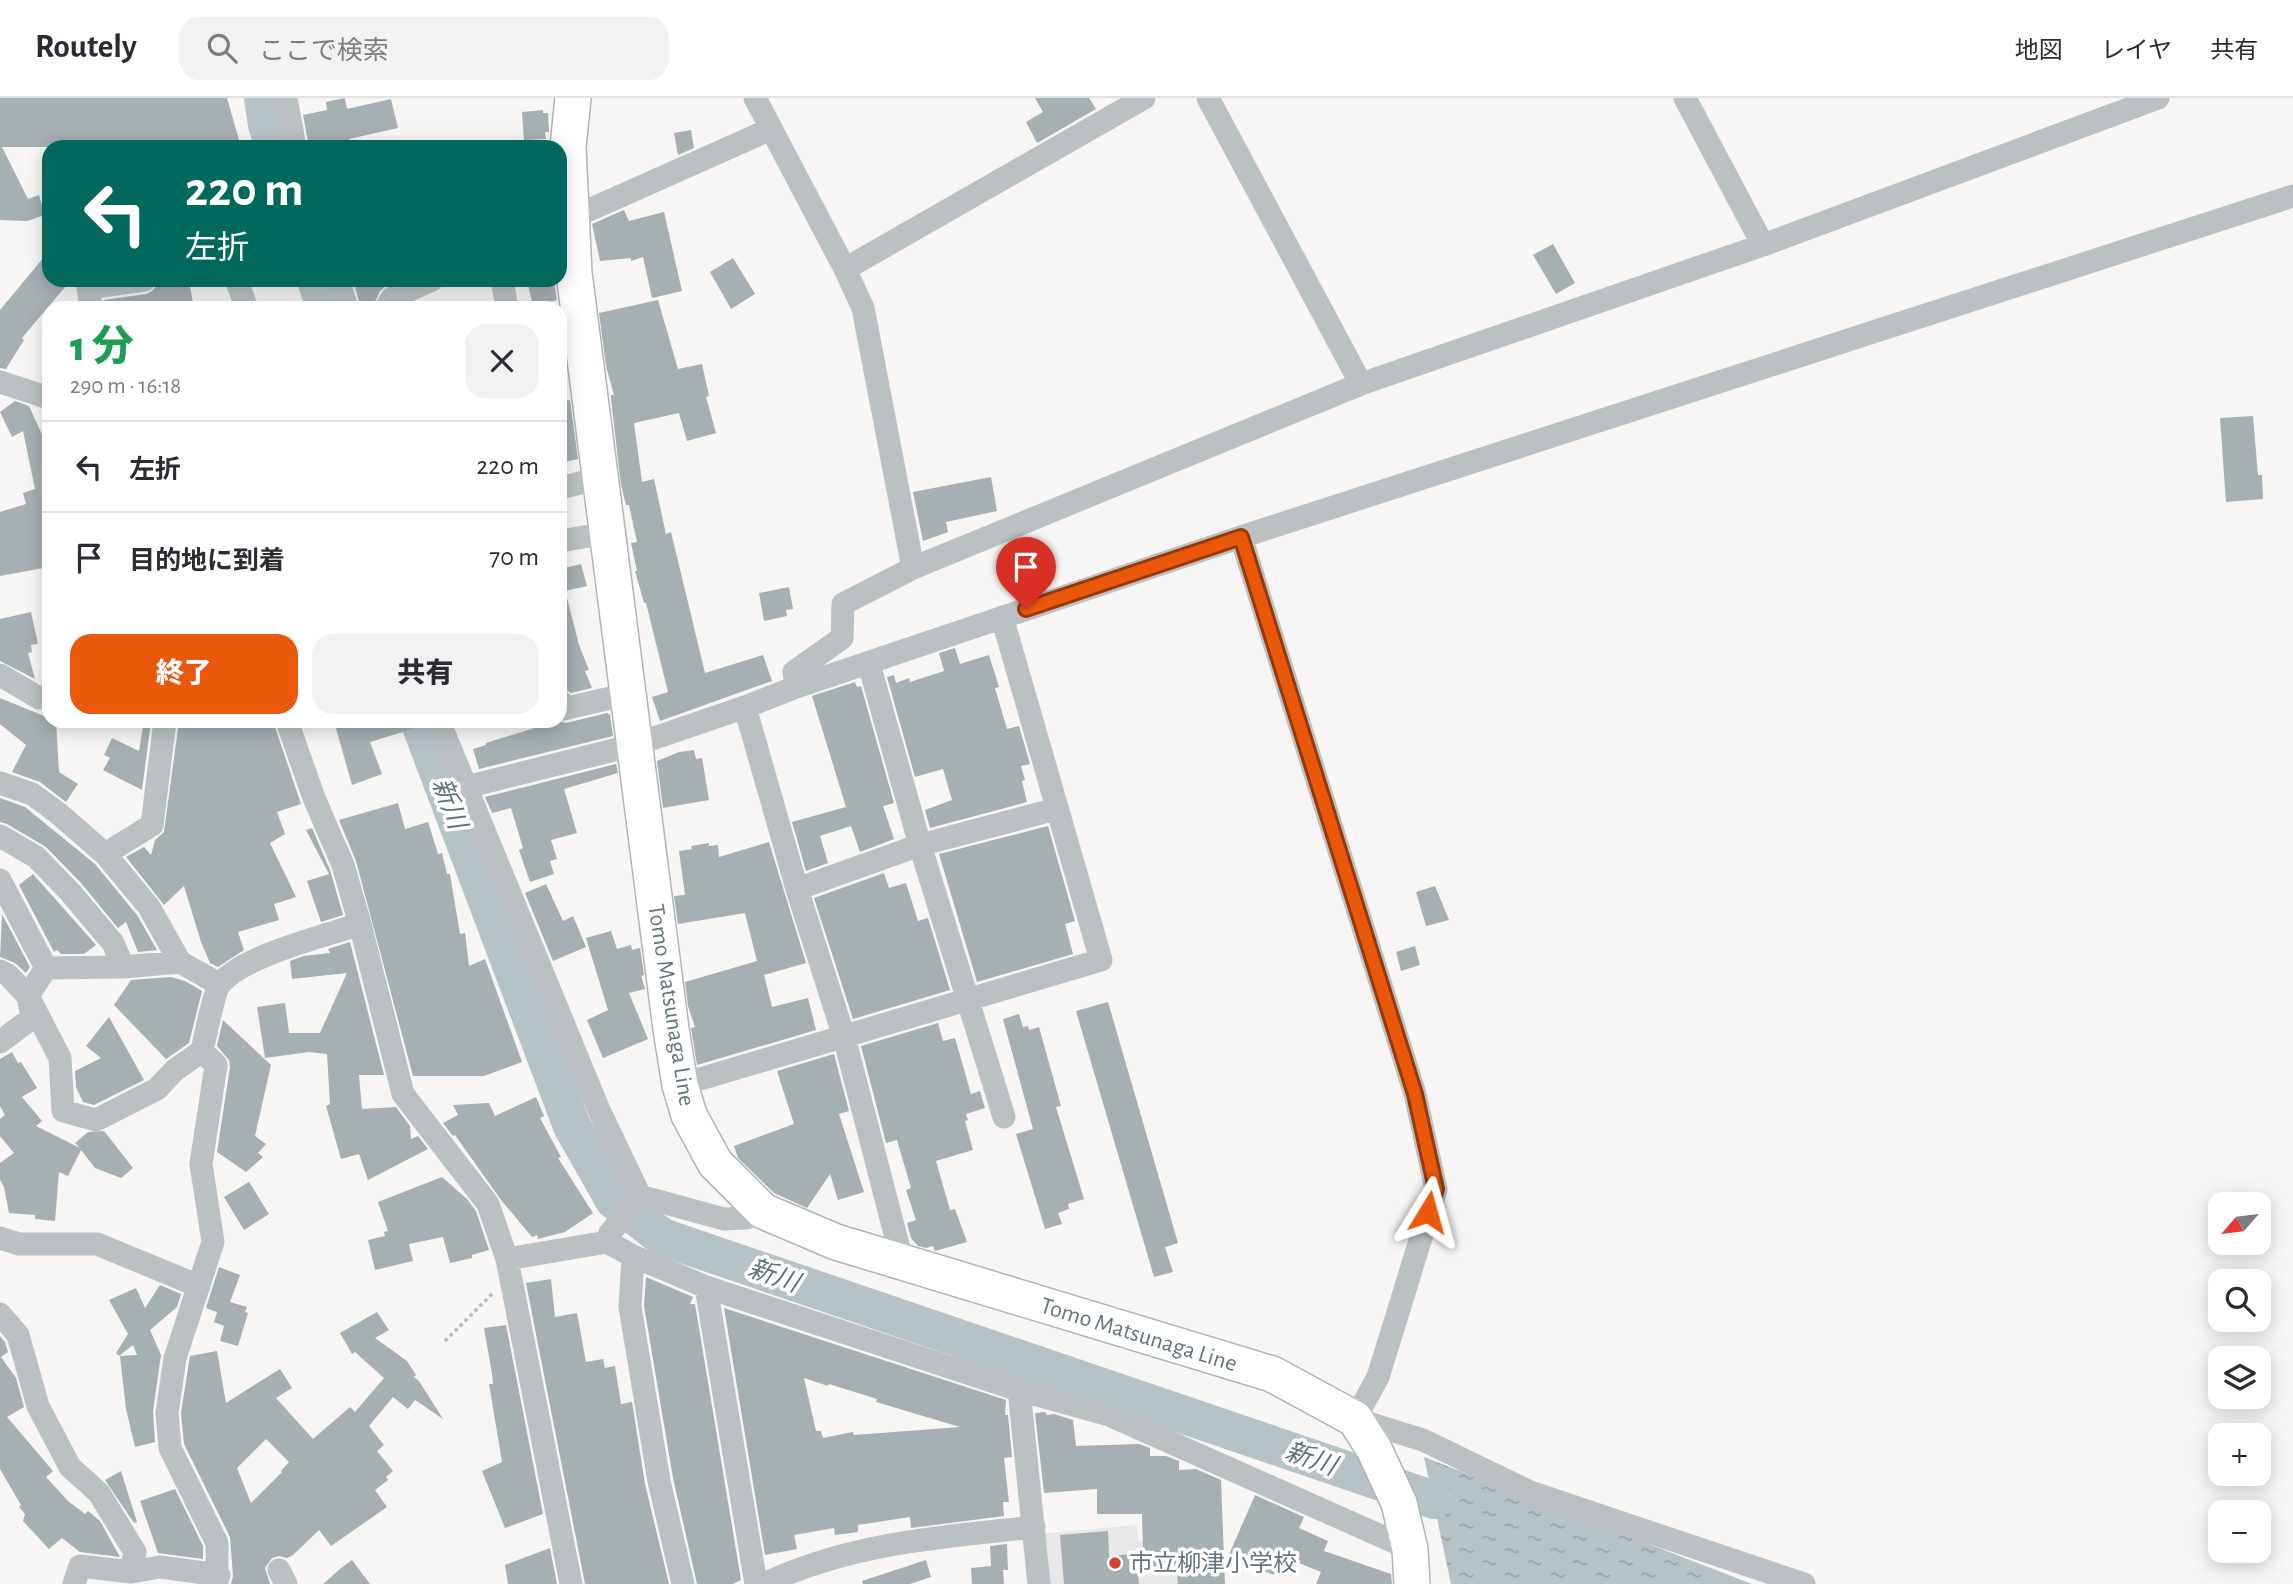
<!DOCTYPE html>
<html lang="ja">
<head>
<meta charset="utf-8">
<style>
	:root { --surface:#fff; --page:#f2f2f3; --text:#2b2b33; --muted:#7c7c81; --line:#e1e1e2; --accent:#ea580c }
	body { margin:0; font-family:"Alegreya Sans","Noto Sans JP",sans-serif; background:var(--page); color:var(--text); height:100vh; display:flex; flex-direction:column; font-size:26px; white-space:nowrap }
	* { box-sizing:border-box; margin:0 }
	p { font-size:23px; color:var(--muted) }
	.icon { flex:none; width:38px; height:38px; fill:none; stroke:currentColor; stroke-width:2; stroke-linecap:round; stroke-linejoin:round }
	.map { position:relative; flex:1; overflow:hidden }
	.drawer { position:absolute; left:42px; top:203px; width:525px; height:427px; display:flex; flex-direction:column; background:var(--surface); border-radius:21px; box-shadow:0 4px 18px #0003 }
	.drawer>* { flex:none }
	.banner { position:absolute; left:42px; top:42px; width:525px; height:147px; border-radius:21px; box-shadow:0 4px 18px #0003; background:#00695c; color:#fff; overflow:hidden }
	.needle { width:46px; rotate:242deg }
	.controls { position:absolute; left:2208px; top:1094px; display:grid; gap:14px }
	.controls a { display:grid; place-items:center; width:63px; height:63px; border-radius:14px; background:var(--surface); box-shadow:0 4px 18px #0003; font-size:35px }
	.pin { position:absolute; display:grid; place-items:center; width:60px; height:60px; color:#fff; margin:-72px -30px; border-radius:50% 50% 50% 0; rotate:-45deg; box-shadow:0 0 7px #0007 }
	.pin .icon { rotate:45deg }
	.me { position:absolute; width:77px; margin:-38px; rotate:8deg; stroke-linejoin:round; filter:drop-shadow(0 0 5px #0008) }
	.turn { display:flex; align-items:center; gap:24px; height:147px; padding:0 28px; font-size:32px }
	.turn .icon { width:91px; height:91px; stroke-width:2.5 }
	.turn b { display:block; font-size:49px; line-height:60px }
	.round { display:grid; place-items:center; flex:none; width:74px; height:74px; border-radius:21px; background:var(--page) }
	.headline { display:flex; align-items:center; justify-content:space-between; height:119px; padding:0 28px }
	h1 { font-size:42px; font-weight:800; line-height:52px; color:#1e9e55 }
	.action { display:flex; gap:14px; margin-top:auto; padding:14px 28px }
	.action a { flex:1; height:80px; border-radius:21px; background:var(--accent); color:#fff; font-size:28px; font-weight:800; line-height:80px; text-align:center }
	.action a+a { background:var(--page); color:var(--text) }
	ul { padding:0; list-style:none }
	li { display:flex; align-items:center; gap:21px; height:91px; padding:0 28px; border-top:2px solid var(--line) }
	li div { flex:1 }
	li b { display:block; font-size:26px }
	li em { font-style:normal }
	header { display:flex; align-items:center; gap:42px; box-sizing:border-box; height:98px; padding:0 35px; background:var(--surface); border-bottom:2px solid var(--line) }
	header strong { font-size:33px }
	nav { display:flex; gap:38px; margin-inline-start:auto; font-size:24px }
	.search { width:490px; height:63px; background:var(--page); display:flex; align-items:center; gap:18px; box-sizing:border-box; padding:0 24px; border-radius:21px; color:var(--muted); font-size:26px }
	.map>svg:first-child { display:block }
	.built { fill:#e7e8e7 }
	.water { fill:url(#water-ripples) }
	.lines { fill:none; stroke-linecap:round; stroke-linejoin:round }
	.river { stroke:#b6c3c6; stroke-width:38 }
	.building { fill:#a6afb2; fill-rule:evenodd }
	.primary-casing { stroke:#afb5b8; stroke-width:38 }
	.path { stroke:#b6babc; stroke-width:3.5; stroke-dasharray:3.5 3.5; stroke-linecap:butt }
	.minor { stroke:#bbc1c3; stroke-width:23 }
	.primary { stroke:#fff; stroke-width:35 }
	.route-casing { stroke:#983908; stroke-width:18 }
	.route { stroke:#ea580c; stroke-width:12 }
	.poi-dot { fill:#d64435; stroke:#fff; stroke-width:2.5 }
	.labels { text-anchor:middle; stroke-width:7; stroke-linejoin:round; paint-order:stroke }
	.street-label { font-size:24px; fill:#64757c; stroke:#fff }
	.poi-label { font-size:24px; fill:#64757c; stroke:#fff; text-anchor:start }
	.water-label { font-size:26px; font-style:italic; fill:#5e7478; stroke:#fff }
</style>
</head>
<body>
<header>
<strong>Routely</strong>
<div class="search"><svg class="icon" aria-label="search" viewBox="0 0 24 24"><circle cx="10" cy="10" r="6"/><path d="M15 15l6 6"/></svg>ここで検索</div>
<nav><a>地図</a><a>レイヤ</a><a>共有</a></nav>
</header>
<div class="map">
<svg width="2293" height="1486" viewBox="0 0 2293 1486">
	<defs>
		<pattern id="water-ripples" width="26" height="14" patternUnits="userSpaceOnUse" patternTransform="scale(1.75)"><rect width="26" height="14" fill="#b6c3c6"/><path d="M2 4q2-2 4 0t4 0M15 11q2-2 4 0t4 0" fill="none" stroke="#98a3a6"/></pattern>
	</defs>
	<rect width="100%" height="100%" fill="#f7f6f4"/>
	<path class="built" d="M1137,1427l1,16h48l5,43h-147l-5,-50z"/>
	<path class="water" d="M1424,1359l328,127h-301z"/>
	<g class="lines">
		<path class="river" d="M263,0l4,27 7,22
			M316,182l9,28
			M419,623l153,405 42,74 48,37 772,263"/>
	</g>
	<path class="building" d="M0,0h227l14,49h-239l26,52 11,-4 6,20 -18,6 -27,-1z
		M345,0l2,11 44,-10 7,29 -49,11 2,8h-42l-6,-32 24,-5 -1,-8z
		M1035,0h54l7,11 -59,34 -11,-21 17,-10z
		M543,12v3h5l1,19h-4l1,7 -22,1 -2,-28z
		M691,32l3,18 -16,7 -4,-22z
		M624,112l5,11 35,-9 18,79 -30,7 -9,-41 -12,4v-3l-31,3 -8,-37z
		M1553,146l22,39 -19,11 -23,-39z
		M49,153v29h22l-49,58 2,2 -18,29 -6,-1v-58z
		M733,160l22,36 -24,15 -21,-37z
		M353,182h32l2,5 -7,6 -8,17h-11z
		M527,182h27l3,20 -24,6z
		M189,183l5,27h-89l-1,-8 42,-6 6,-3 5,-6z
		M658,202l20,69 24,-5 7,32 -3,1 10,36 -29,8 -8,-28 -45,10 8,59 12,-3 12,55 5,-2 34,141 58,-18 9,26 -112,40 -8,-24 16,-5 -22,-89h-2l-9,-32h2l-6,-28 6,-1 -8,-37h-3l-5,-20 -10,-86v-4h3l-8,-29 -7,-53z
		M570,302l8,59 -18,4v-61z
		M15,303l14,5 20,44v117l-49,9v-64l26,-8 -3,-11 12,-4 -12,-58 -11,6 -12,-25z
		M2253,318l5,59h4l1,24 -37,3 -6,-84z
		M991,379l6,34 -51,11 2,10 -25,9 -10,-49z
		M581,466l6,22 -27,6v-23z
		M789,489l4,22 -7,1 1,6 -23,5 -5,-28z
		M566,496l13,51 10,25 -4,1 7,17 -21,5 -11,-7v-91z
		M31,514l7,32 -7,1 1,7 -4,1 7,26 -35,-18v-42z
		M955,550l5,16 29,-9 10,32 -4,1 12,41 12,-3 11,38 -9,2 4,14 -3,1 5,21 -97,26 -5,-18 27,-10 -9,-31 -28,8 -28,-100 7,-2 2,8 13,-5 1,4 34,-11 -5,-18z
		M855,584l2,5 4,-1 33,117 -11,3 11,33 -34,13 -9,-26 -31,10 8,27 -22,8 -14,-49 54,-15 -34,-111z
		M0,600l49,20v3h7l3,51 19,12 -12,18 -26,-20 -28,-10 14,-27 -26,-21z
		M607,615l3,2 3,21 -134,33 -6,-20 13,-4v-2l71,-22 9,2z
		M144,623h7l-9,69 -39,-20 7,-12 -6,-3 8,-17 27,13z
		M179,623h49l2,5 10,-5h33l28,83 -24,8 8,22 -15,9 26,54 -22,7 5,16 -41,12 6,18 -26,17 -8,-4 -9,-21 -17,-56 -20,19 -38,-48 18,-10 7,8 4,-15 9,-8z
		M334,623h90l1,4 -55,17 12,32 -30,11z
		M694,652l2,9 6,-1 7,42 -46,8 -6,-47 22,-9z
		M616,666l2,9 -54,16 13,44 -26,7 6,19 -7,2 4,13 -24,8 -11,-32 4,-2 -12,-40 -19,5 -7,-16z
		M0,700l25,9 70,57 42,51 20,35 -19,2 -12,-30 -8,6 -37,-45 -35,-36 -39,-23 -7,-2z
		M398,705l7,26 23,-7 10,32 4,-1 5,21h3l10,60 5,-1 4,33 16,-7 37,103 -38,14h-71l-57,-215 -17,-41z
		M1048,728l27,95 -10,3 8,30 -96,28 -38,-128z
		M312,730l18,42 13,45 -22,7 -14,-41 22,-7 -23,-44z
		M769,744l37,121 -42,12 8,32 36,-9 8,32 -119,35 -6,-37 4,-1 -7,-21 -3,-24 72,-21 -12,-48 -67,11 -4,-28 11,-1 -6,-44 13,-2 -1,-3 18,-3v3l9,-1 1,12z
		M884,775l5,15 17,-5 12,38 10,-3 22,72 -97,29 -39,-121z
		M33,776l63,71 -12,9h-23l-4,-4 -3,2 -35,-67z
		M546,786l17,37 10,-5 13,31 -33,14 -28,-68z
		M1435,788l14,34 -23,6 -10,-34z
		M2,816l28,53 -4,6 -11,-10 -15,-6z
		M611,833l6,18 14,-4 1,5 8,-2 4,27 -3,1 4,13 -16,4 19,46 -45,19 -16,-38 21,-10 -22,-72z
		M350,844l34,133h-25l3,34 34,-2 14,19 1,13 7,-3 10,13 -60,31 -9,-26 -18,5 -15,-53 4,-2 -3,-50 -18,-2 -44,6 -8,-51 28,-4 4,30h31l27,-60 -55,6 -2,-18 14,-5 26,-3 -2,-4z
		M1415,848l5,19 -19,6 -5,-19z
		M171,879l14,4 17,10 -13,52 -23,16 -52,-54 17,-25z
		M1108,904l70,241 -13,4 8,25 -19,5 -78,-266z
		M1019,916l4,13 5,-1 1,4 10,-3 22,79 -5,1 28,92 -16,5 1,5 -11,4 4,11 -17,5 -29,-95 17,-5 -30,-110z
		M109,919l35,63 -50,25 -11,-3 -7,-15 -1,-16 26,-13 -15,-12z
		M223,922l48,45 -16,71 11,8 -8,9 5,4 -17,15 -29,-20 13,-85 -1,-7 -12,-14z
		M938,925l5,18 12,-3 16,56 9,-3 5,17 -19,6 2,6 -3,1 8,29 -37,11 14,49 5,-1 12,33 -32,9 -2,-5 -7,2 -8,-2 -7,-8 -4,-15 9,-3 -10,-30 5,-2 -14,-48 -11,3 -25,-97z
		M12,954l6,11 3,-1 16,26 -15,9 20,24 -6,5 44,22 -5,-5 13,-11 16,-1 29,37 -12,10 -26,-10 -14,-18 -13,26 -9,-4 -4,49 -20,-2v-4l-26,-2 -5,-26 -4,-7v-17l14,-10 -14,-17v-17l5,-4 -5,-9v-47z
		M834,956l15,57 -10,3 25,78 -26,8 -8,-26 -23,34 -33,-15 -36,-35 -4,-12 60,-22 -17,-53z
		M536,999l8,19 -4,2 21,39 -3,1 35,55 -28,19 -27,7 -1,-4 -5,2 -31,-37 -46,-65 -2,1 -10,-13 15,-8 -5,-10 36,-2 6,13z
		M442,1079l25,22 9,12 13,39 -17,5v3l-22,5 -7,-26 -34,7 4,17 -38,9 -7,-30 17,-4 -1,-4 4,-1 -10,-29z
		M249,1084l20,32 -25,16 -20,-33z
		M219,1169l21,8 -10,27 17,5 -2,5 3,1 -10,33 -18,-5 4,-15 -10,-4 3,-10 -11,-4z
		M646,1179l47,20 -3,7h5l46,276 -8,4h-36l-24,-106 -29,-172z
		M551,1181l4,38 22,-4 9,49 17,-3 2,9 10,-2 6,38 11,-2 13,82 24,100h-84l-59,-301z
		M160,1187l21,9 -4,13 -27,23 11,25 -8,56 2,31 -20,5 -9,-38 -6,-53 17,-1 -4,-10 -14,11 -3,-3 12,-19 -19,-34 27,-12 9,20z
		M724,1210l282,92 -1,15h3l4,42 -8,1 5,44h-6l1,14 -93,12 -1,-11 -52,8v7l-23,3 -1,-7 -40,7 3,14 -32,6zM804,1280l24,8 1,-2 48,15 -1,3 84,25 -106,8 -1,-3 -30,6 -2,-7h-5z
		M377,1214l12,18 -14,8 32,23 9,14 -2,2 5,4 24,38 -28,-19 -7,9 -15,-12 -24,29 15,19 -7,6 16,20 -7,6 2,3 -13,10 12,17 -56,39 -12,-16 -26,25 -6,3 -8,-2 -7,2 -7,10 5,16h-39l2,-8 -3,-39 -46,-93 -3,-31 9,-57 27,-5 9,52 54,-34 12,19 -16,10 37,41 37,-32 5,5 29,-34 -29,-26 -3,2 -12,-21zM266,1341l23,23 -8,9 1,1 -31,31 -14,-35z
		M506,1227l37,189 -38,14 -23,-57 20,-9 -13,-78h4l-1,-10 -8,-46z
		M0,1238l5,6 3,10 -7,5 15,21 8,29 -17,10 46,54 -7,6 22,24 17,13 3,-3 12,10 20,36 -40,-5 -18,-14 -13,11 -26,-28 2,-7 -6,-7 2,-2 -21,-36z
		M1045,1314l2,3 7,-1 19,6 3,26 63,-2 11,4v8h16l13,5v9l17,-1 25,11 4,104h-47l-1,-15 -39,4 1,11h-75l-4,-49 48,-4 1,25 34,-3 -1,-39h-45v-25l-53,4 -9,-80z
		M121,1373l16,51 -3,1 -29,-43z
		M175,1391l28,57v13l-45,-6 -18,-52z
		M1255,1397l49,22 -5,11 29,13 -4,10 67,23 1,10h-76l5,-12 -39,-16 -8,19 -46,-18z
		M1007,1446l1,26h-5l1,14h-32l-1,-16 20,-2 -1,-20z
		M550,1450l7,36h-49l-3,-19z
		M352,1462l18,24h-47l17,-15z
		M926,1462l5,17 -21,7h-47l-1,-3z"/>
	<g class="lines">
		<g class="primary-casing">
			<path id="primary" d="M573,0l-5,49 6,126 97,756 9,56 9,30 26,48 48,48 73,31 436,132 83,45 19,30 25,54 11,46 2,35"/>
		</g>
		<path class="path" d="M445,1243l47,-47"/>
		<path class="minor" d="M286,0l9,49
			M755,0l90,171 18,39 50,260
			M1208,0l153,286
			M1685,0l78,147
			M560,125l211,-94
			M845,171l299,-171
			M236,182l11,28
			M338,182l9,28
			M502,182l5,28
			M91,210l-3,-20 56,-8
			M386,210l6,-10 40,-18
			M0,284l49,16
			M560,390l40,-10
			M1241,439l174,557 21,95 -58,188 -23,42 68,21 107,52 274,92
			M560,443l47,-8
			M869,566l51,181 84,272
			M0,577l39,23 10,-1
			M796,589l-2,-15 48,-34 1,-34 70,-36 448,-184 402,-139 395,-147
			M560,603l3,8 65,-15
			M745,609l52,182 47,148 59,227
			M287,623l27,77 29,67 17,59 43,170 85,110 19,55 64,325
			M439,623l160,389 41,86 84,23 22,-1 17,-7
			M0,685l32,11 26,19 47,41 44,53 31,55
			M466,689l168,-42 111,-38 51,-20 445,-150 1052,-341
			M0,738l36,21 34,35 43,51 10,24
			M105,756l47,-29 13,-104
			M0,782l46,88 -18,28 4,22 -32,24
			M797,791l123,-44 136,-36
			M46,870l77,-1 57,-5 39,22
			M0,873l8,4 20,21 32,62 3,53 33,9 61,-31 18,-19 27,-19
			M680,987l421,-125 -99,-343
			M0,1140l19,6h78l102,42
			M607,1144l3,-9 30,-37
			M633,1158l-3,51 29,174 24,103
			M507,1161l100,-17 26,14 73,31 313,103 90,25 301,134
			M706,1189l50,297
			M0,1216l18,21 20,71 32,61 29,26 36,59 -4,20
			M1019,1292l20,194
			M279,1472l7,14
			M74,1486l6,-18 51,6 29,-5 59,8
			M217,1486v-41l-47,-95 -3,-35 8,-55 38,-116 -12,-78 15,-99 -14,-14c3,-13 12,-61 19,-68 24,-28 104,-47 139,-59
			M764,1486c85,-41 178,-47 270,-57"/>
		<use href="#primary" class="primary"/>
	</g>
	<g class="lines">
		<g class="route-casing">
			<path id="route" d="M1026,511l215,-72 174,557 21,95 -8,23"/>
		</g>
		<use href="#route" class="route"/>
	</g>
	<circle class="poi-dot" cx="1115" cy="1465" r="7"/>
	<g class="labels">
		<g class="street-label">
			<text transform="translate(672 907) rotate(81)" y="8">Tomo Matsunaga Line</text>
			<text transform="translate(1139 1236) rotate(17)" y="8">Tomo Matsunaga Line</text>
		</g>
		<g class="poi-label">
			<text x="1129" y="1473">市立柳津小学校</text>
		</g>
		<g class="water-label">
			<text transform="translate(450 705) rotate(69)" y="9">新川</text>
			<text transform="translate(774 1177) rotate(19)" y="9">新川</text>
			<text transform="translate(1311 1360) rotate(19)" y="9">新川</text>
		</g>
	</g>
</svg>
<div class="controls">
<a><svg class="needle" viewBox="-14 -14 28 28"><path d="M0-13l5 13h-10z" fill="#e53935"/><path d="M0 13l5-13h-10z" fill="#7c7c81"/></svg></a>
<a><svg class="icon" aria-label="search" viewBox="0 0 24 24"><circle cx="10" cy="10" r="6"/><path d="M15 15l6 6"/></svg></a>
<a><svg class="icon" aria-label="layers" viewBox="0 0 24 24"><path d="M12 4l9 5-9 5-9-5zM3 14l9 5 9-5"/></svg></a>
<a>+</a>
<a>−</a>
</div>
<div class="pin" style="left:1026px;top:511px;background:#d93025"><svg class="icon" aria-label="arrive" viewBox="0 0 24 24"><path d="M6 21V4h12l-3 4 3 4H6"/></svg></div>
<svg class="me" style="left:1428px;top:1114px" viewBox="-20 -20 40 40"><path d="M0-17L14 15 0 8-14 15z" fill="#ea580c" stroke="#fff" stroke-width="4"/></svg>
<div class="banner">
<div class="turn"><svg class="icon" aria-label="left" viewBox="0 0 24 24"><path d="M17 20v-9H6M10 6l-5 5 5 5"/></svg><div><b>220 m</b>左折</div></div>
</div>
<section class="drawer">
<div class="headline"><div><h1>1 分</h1><p>290 m · 16:18</p></div><a class="round"><svg class="icon" aria-label="close" viewBox="0 0 24 24"><path d="M6 6l12 12M18 6L6 18"/></svg></a></div>
<ul>
<li><svg class="icon" aria-label="left" viewBox="0 0 24 24"><path d="M17 20v-9H6M10 6l-5 5 5 5"/></svg><div><b>左折</b></div><em>220 m</em></li>
<li><svg class="icon" aria-label="arrive" viewBox="0 0 24 24"><path d="M6 21V4h12l-3 4 3 4H6"/></svg><div><b>目的地に到着</b></div><em>70 m</em></li>
</ul>
<div class="action"><a>終了</a><a>共有</a></div>
</section>
</div>
</body>
</html>
